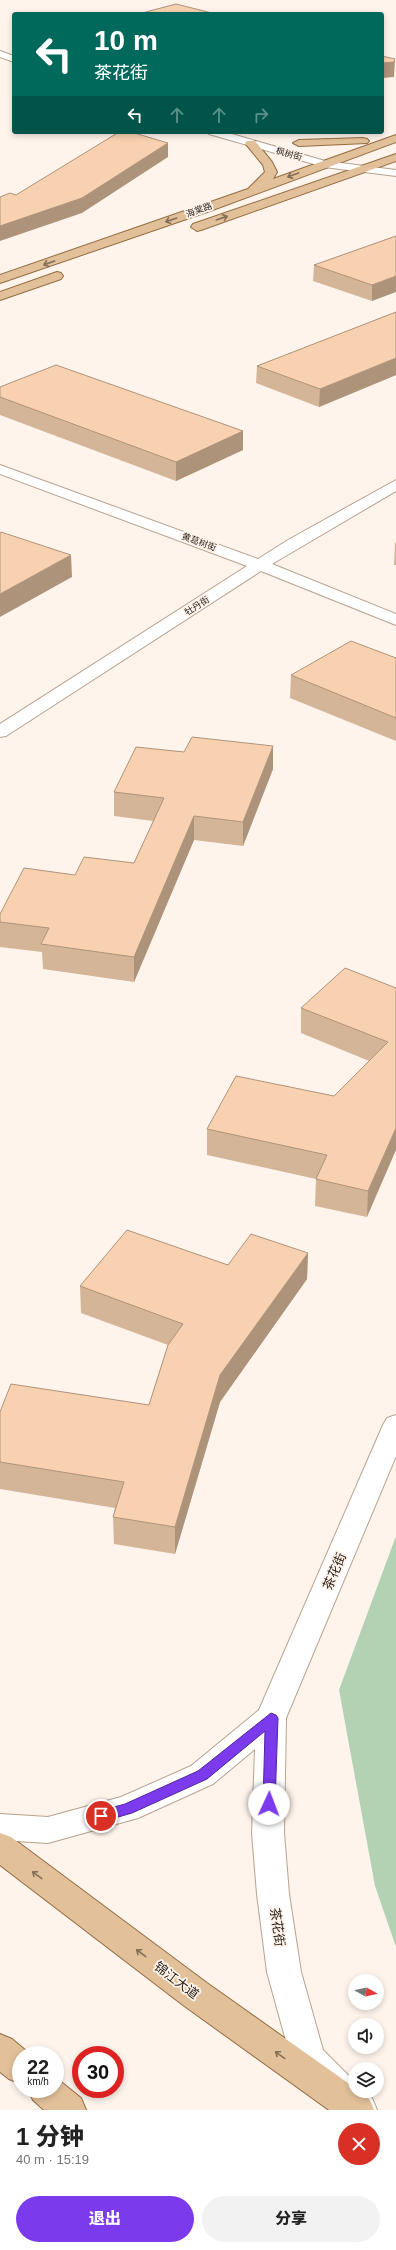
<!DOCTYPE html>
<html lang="zh">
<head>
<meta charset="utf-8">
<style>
	:root { --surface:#fff; --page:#f2f2f2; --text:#222; --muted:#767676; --accent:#7c3aed }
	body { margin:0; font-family:Arial,"Noto Sans SC",sans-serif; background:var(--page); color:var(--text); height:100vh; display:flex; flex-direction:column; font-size:15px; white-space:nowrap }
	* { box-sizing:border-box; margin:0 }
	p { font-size:13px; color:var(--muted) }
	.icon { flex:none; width:22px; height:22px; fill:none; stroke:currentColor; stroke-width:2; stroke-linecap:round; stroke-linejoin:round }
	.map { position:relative; height:2110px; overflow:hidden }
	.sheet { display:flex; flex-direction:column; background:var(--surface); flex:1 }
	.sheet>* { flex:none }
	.hud { position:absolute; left:12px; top:12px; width:372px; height:122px; border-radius:4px; box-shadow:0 2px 6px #0003; background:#00695c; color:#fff; overflow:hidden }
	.needle { width:26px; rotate:98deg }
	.controls { position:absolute; left:348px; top:1974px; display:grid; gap:8px }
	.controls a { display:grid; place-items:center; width:36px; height:36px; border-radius:50%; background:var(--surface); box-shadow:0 2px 6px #0003; font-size:20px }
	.speed { position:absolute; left:12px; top:2046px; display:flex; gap:8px; font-size:20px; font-weight:700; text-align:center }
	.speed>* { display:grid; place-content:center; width:52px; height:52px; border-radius:50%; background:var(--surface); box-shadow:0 2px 6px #0003; line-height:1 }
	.speed small { font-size:10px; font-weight:400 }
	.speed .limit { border:6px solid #d22; background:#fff; color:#111 }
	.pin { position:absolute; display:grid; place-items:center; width:34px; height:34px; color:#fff; margin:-17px; border:2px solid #fff; border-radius:50%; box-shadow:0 1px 4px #0007 }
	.me { position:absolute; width:44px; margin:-22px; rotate:2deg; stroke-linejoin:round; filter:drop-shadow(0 0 3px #0008) }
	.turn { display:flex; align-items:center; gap:14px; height:84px; padding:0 16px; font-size:18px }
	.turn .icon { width:52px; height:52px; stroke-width:2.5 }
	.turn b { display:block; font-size:28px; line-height:34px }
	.lanes { display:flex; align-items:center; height:38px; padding:0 16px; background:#0003; justify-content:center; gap:20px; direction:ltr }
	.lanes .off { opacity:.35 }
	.round { display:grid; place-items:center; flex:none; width:42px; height:42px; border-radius:21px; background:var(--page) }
	.summary { display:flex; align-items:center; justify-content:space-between; height:68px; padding:0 16px }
	h1 { font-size:24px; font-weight:800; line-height:30px }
	.action { display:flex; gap:8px; margin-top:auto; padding:8px 16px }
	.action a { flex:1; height:46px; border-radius:24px; background:var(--accent); color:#fff; font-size:16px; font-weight:800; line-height:46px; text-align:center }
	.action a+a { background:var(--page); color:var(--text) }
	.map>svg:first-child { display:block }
	.green { fill:#b3d2b3 }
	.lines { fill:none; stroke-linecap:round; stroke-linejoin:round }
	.minor-casing { stroke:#b8a28f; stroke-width:2 }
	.major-casing { stroke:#946c41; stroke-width:2 }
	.minor { fill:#fff; fill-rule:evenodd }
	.major { fill:#e2c09a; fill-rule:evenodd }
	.wall { fill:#d5b597 }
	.shaded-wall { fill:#ae937b }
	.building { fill:#f8d2b0; stroke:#ae937b }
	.oneway { stroke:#847058 }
	.route { fill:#7c3aed; stroke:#51269a }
	.labels { text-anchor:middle; stroke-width:3.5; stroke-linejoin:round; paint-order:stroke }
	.far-street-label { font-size:9px; fill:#271f17; stroke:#fef4ec }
	.near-street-label { font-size:13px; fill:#271f17; stroke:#fef4ec }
</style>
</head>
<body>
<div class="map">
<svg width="396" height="2110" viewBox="0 0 396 2110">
	<rect width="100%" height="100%" fill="#fef4ec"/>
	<path class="green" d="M396,1536v411l-21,-61 -36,-196z"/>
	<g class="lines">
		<g class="minor-casing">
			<path id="minor" d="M0,51l14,5v6l-14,-5z
				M208,132h17l100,29 71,9v6l-72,-9 -115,-33z
				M0,465l258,94 30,-19 108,-60v11l-124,73 124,50v11l-135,-54 -255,165 -6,1v-13l247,-158 -247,-92z
				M396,1415v41l-110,262 -2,115 5,61 12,78 22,78 32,32v9h10l7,7 5,12h-41l-40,-40 -5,-11 -24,-87 -10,-78 -5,-61 3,-84 -42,35 -75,34 -90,25 -48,-3v-26l48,3 73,-20 70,-31 68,-56 124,-285 4,-7z"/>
		</g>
		<g class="major-casing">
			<path id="major" d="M396,135v7l-186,69 -210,72v-8l248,-86 17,-17 -2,-7 -18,-22 2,-2h8l17,21 5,10 -4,7z
				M363,138l4,1 2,2 -2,2 -68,3 -6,-3 6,-3z
				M396,154v7l-195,69 -4,1 -6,-4 2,-3z
				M57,272l4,1 2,3 -2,3 -61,21v-8z
				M0,1833l11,4 196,146 148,105v3c11,0 16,10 19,19h-45l-146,-105 -183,-140z
				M0,2034l12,5 19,16h-10v29l-12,-5 -9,-7z
				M55,2077l26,21 5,12h-42l-11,-10 -5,-11h27z"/>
		</g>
		<use href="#minor" class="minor"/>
		<use href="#major" class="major"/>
	</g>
	<path class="wall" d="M396,236l-24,65 -59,-20 1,-16z
		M396,312v63l-77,32 -63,-24 1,-17z
		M0,387l243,44v19l-67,31 -176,-66z
		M396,542v23h-2l1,-22z
		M396,658v83l-106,-43 1,-23z
		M273,769l-30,77 -49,-6 -60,142 -91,-13 -1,-17 -42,-5v-33l75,-39 59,-12 19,-42 -39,-5v-24z
		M396,988l-29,229 -52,-11 1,-27 -109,-24v-26l127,-33 35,-35 -68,-28v-25z
		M308,1253l-1,26 -87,123 -45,152 -61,-10 -1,-27 2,-9 -115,-19v-77l149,-7 19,-60 -87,-32 -1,-27z"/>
	<path class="shaded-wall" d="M395,59l-1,18 -12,1v-15z
		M168,143v14l-86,56 -82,28v-15z
		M396,276v16l-24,9v-16z
		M396,358v17l-77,32 1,-18z
		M243,431v19l-67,31v-19z
		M71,555l1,22 -72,40v-23z
		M273,746v23l-30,77v-24z
		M194,816v24l-60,142v-25z
		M396,1128v22l-29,67 1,-26z
		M308,1253l-1,26 -87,123 -45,152v-27l45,-152z"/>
	<path class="building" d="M176,4l40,10h-72l-2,-1z
		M382,56l13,3 -1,3 -12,1z
		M119,132h12l37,11 -86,55 -82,28v-29l10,-4 6,2z
		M396,236v40l-24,9 -58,-20z
		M396,312v46l-76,31 -63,-23z
		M56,365l187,66 -67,31 -176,-65v-10z
		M1,532l70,23 -71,39v-61z
		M351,641l45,17v60l-105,-43z
		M192,737l81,9 -30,76 -49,-6 -60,141 -93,-13 8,-16 -49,-6v-8l24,-46 51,7 9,-18 50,6 30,-65 -50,-6 22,-45 48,5z
		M345,968l51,20v140l-28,63 -52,-12 11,-24 -120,-26 29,-53 98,20 54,-54 -87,-34z
		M127,1230l101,35 23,-31 57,19 -88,122 -45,152 -62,-10 11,-35 -124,-20v-50l11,-28 138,21 19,-60 15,-21 -103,-38z"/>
	<defs><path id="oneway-shaft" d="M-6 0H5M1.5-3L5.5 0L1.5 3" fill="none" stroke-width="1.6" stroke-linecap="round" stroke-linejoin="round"/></defs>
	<g class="oneway">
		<use href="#oneway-shaft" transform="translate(293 175) rotate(160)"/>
		<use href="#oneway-shaft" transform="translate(222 218) rotate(-19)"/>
		<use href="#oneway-shaft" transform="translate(171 220) rotate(161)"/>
		<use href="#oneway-shaft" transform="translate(49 263) rotate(161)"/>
		<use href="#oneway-shaft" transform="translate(37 1875) rotate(-143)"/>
		<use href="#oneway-shaft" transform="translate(141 1953) rotate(-143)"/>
		<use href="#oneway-shaft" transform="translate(280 2055) rotate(-144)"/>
	</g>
	<path class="route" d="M271,1713l5,2 2,3 -3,86 -1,4 -5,2 -5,-2 -1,-4 2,-73 -58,48 -75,34 -31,9 -5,-2 -2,-4 2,-4 29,-8 73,-33z"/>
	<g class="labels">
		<g class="far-street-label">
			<text transform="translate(289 154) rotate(16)" y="3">枫树街</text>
			<text transform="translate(199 210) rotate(-20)" y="3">海棠路</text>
			<text transform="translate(199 542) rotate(20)" y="3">黄葛树街</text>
			<text transform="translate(197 606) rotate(-33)" y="3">牡丹街</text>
		</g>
		<g class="near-street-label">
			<text transform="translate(334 1571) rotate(-67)" y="5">茶花街</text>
			<text transform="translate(278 1927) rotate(82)" y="5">茶花街</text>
			<text transform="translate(177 1980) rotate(37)" y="5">锦江大道</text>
		</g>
	</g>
</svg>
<div class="controls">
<a><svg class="needle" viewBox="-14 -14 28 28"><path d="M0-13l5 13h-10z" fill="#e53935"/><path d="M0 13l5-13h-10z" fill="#767676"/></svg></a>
<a><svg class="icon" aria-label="sound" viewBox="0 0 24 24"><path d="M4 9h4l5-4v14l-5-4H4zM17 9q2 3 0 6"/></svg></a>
<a><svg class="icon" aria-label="layers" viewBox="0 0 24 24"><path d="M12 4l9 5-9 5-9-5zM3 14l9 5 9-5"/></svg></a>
</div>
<div class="speed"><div>22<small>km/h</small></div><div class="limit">30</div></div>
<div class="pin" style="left:101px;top:1816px;background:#d93025"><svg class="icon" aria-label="arrive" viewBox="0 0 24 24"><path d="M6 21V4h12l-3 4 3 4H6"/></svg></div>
<svg class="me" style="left:269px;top:1804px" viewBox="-20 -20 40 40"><circle r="19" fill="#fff"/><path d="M0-13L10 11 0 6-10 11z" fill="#7c3aed"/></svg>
<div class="hud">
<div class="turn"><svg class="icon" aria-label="left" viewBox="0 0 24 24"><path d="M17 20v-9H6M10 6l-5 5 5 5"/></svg><div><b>10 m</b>茶花街</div></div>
<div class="lanes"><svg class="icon" aria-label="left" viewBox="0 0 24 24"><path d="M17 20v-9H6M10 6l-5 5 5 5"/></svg><svg class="icon off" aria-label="ahead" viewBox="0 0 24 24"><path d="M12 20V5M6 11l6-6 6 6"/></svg><svg class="icon off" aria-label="ahead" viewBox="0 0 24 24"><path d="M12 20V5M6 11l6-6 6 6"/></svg><svg class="icon off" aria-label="right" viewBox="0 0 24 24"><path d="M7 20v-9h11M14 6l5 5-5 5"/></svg></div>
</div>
</div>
<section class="sheet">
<div class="summary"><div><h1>1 分钟</h1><p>40 m · 15:19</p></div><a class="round" style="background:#d93025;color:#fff"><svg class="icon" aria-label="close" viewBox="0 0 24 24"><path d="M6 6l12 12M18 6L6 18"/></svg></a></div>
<div class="action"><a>退出</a><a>分享</a></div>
</section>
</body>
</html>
